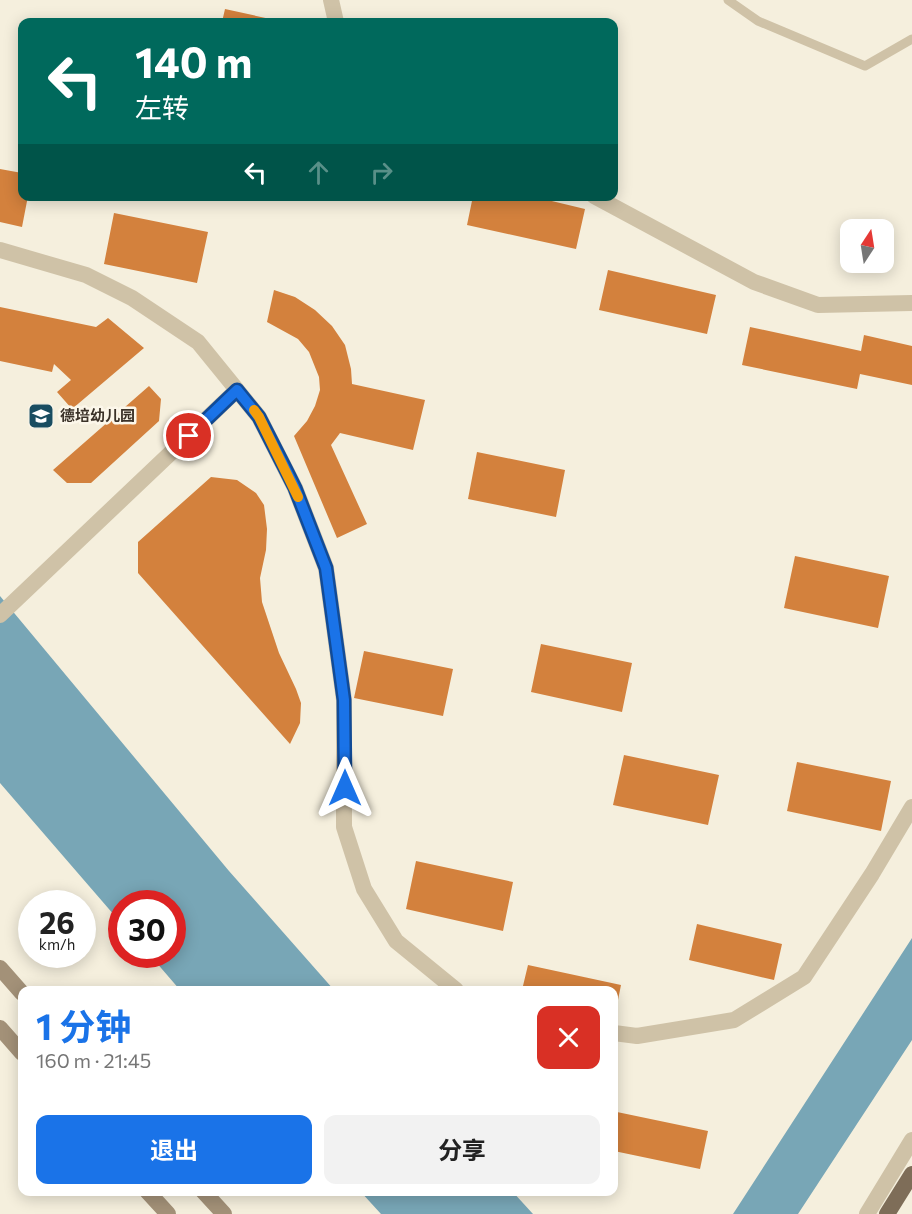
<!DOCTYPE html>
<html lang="zh">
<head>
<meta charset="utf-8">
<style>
	:root { --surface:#fff; --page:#f2f2f2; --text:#222; --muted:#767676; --accent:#1a73e8 }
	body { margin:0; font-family:Commissioner,"Noto Sans SC",sans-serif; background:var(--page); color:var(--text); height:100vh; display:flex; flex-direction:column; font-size:22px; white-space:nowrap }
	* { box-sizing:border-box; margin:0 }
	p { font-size:20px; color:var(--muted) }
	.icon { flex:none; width:33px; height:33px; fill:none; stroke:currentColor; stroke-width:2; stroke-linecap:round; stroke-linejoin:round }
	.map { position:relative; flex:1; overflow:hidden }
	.drawer { position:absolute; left:18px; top:986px; width:600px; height:210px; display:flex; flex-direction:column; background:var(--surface); border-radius:12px; box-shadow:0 3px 15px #0003 }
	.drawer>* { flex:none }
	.guide { position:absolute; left:18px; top:18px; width:600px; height:183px; border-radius:12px; box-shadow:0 3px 15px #0003; background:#00695c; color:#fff; overflow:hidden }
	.needle { width:39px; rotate:12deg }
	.fabs { position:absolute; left:840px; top:219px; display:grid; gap:12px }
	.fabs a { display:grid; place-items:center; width:54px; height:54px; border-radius:12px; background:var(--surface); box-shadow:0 3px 15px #0003; font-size:30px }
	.speed { position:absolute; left:18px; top:890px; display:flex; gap:12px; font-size:30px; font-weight:700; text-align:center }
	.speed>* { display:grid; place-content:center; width:78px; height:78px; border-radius:50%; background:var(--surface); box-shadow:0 3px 15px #0003; line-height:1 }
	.speed small { font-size:15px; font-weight:400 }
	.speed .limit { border:9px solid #d22; background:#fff; color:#111 }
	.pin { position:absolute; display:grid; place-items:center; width:51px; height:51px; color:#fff; margin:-26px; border:3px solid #fff; border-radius:50%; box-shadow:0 2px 6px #0007 }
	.me { position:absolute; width:66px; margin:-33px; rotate:0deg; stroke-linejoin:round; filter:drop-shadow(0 0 4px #0008) }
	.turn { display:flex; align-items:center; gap:21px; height:126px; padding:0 18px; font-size:27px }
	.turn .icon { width:78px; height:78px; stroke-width:2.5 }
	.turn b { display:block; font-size:42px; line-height:51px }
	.lanes { display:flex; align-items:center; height:57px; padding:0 18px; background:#0003; justify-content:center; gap:30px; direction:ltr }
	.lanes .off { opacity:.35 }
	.round { display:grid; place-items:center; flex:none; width:63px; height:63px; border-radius:12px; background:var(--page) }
	.head { display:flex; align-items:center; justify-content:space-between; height:102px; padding:0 18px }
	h1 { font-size:36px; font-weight:700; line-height:45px; color:var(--accent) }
	.primary-button { display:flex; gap:12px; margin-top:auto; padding:12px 18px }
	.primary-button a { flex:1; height:69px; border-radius:12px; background:var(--accent); color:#fff; font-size:24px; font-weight:700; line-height:69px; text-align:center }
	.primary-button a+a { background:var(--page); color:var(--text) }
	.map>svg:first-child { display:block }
	.water { fill:#78a6b6 }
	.building { fill:#d3813d }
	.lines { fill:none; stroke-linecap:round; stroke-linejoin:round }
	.service { stroke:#cfc2a7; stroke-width:9 }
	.minor { stroke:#cfc2a7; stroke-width:16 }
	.secondary { stroke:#a39178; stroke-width:16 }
	.primary { stroke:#7e6d58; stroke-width:16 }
	.route-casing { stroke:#114b97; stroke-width:15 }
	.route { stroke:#1a73e8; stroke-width:10 }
	.slow { stroke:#f59e0b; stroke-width:10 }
	.labels { text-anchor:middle; stroke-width:5; stroke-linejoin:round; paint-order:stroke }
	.poi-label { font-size:15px; font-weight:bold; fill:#3b3228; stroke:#fcf7ea; text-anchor:start }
</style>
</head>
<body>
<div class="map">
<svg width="912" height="1214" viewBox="0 0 912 1214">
	<rect width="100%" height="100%" fill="#f5efdd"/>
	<path class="water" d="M0,596l229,275 105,119h-154l-31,-36h23v-51h-50l-1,20 -121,-140z
		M912,938v102l-114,174h-65z
		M360,1191h152l21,23h-152z"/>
	<path class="building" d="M225,9l59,13h-62z
		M0,169l22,4v23h6l-6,31 -22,-5z
		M473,196h58l54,13 -9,40 -109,-24z
		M114,213l94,19 -11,51 -93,-19z
		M608,270l108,25 -9,39 -108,-24z
		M274,290l21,7 20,13 17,16 13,19 6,24 1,15 73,16 -12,50 -73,-17 -9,12 36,79 -30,14 -43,-102 13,-15 8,-15 5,-16 -1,-13 -10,-25 -11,-13 -31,-17z
		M0,307l96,20 12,-9 36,30 -72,61 -15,-17 14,-12 -17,-16 -2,8 -52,-11z
		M750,327l111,24 3,-16 48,11v39l-52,-11 -3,15 -115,-24z
		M149,386l12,13 -2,22 -68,62h-24l-14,-13z
		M477,452l88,18 -9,47 -88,-18z
		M211,477l26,3 19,13 8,12 3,24 -1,21 -6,28 2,24 17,51 17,36 5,14 -1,20 -10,21 -152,-171v-31z
		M795,556l94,20 -11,52 -94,-20z
		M541,644l91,19 -10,49 -91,-20z
		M364,651l89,18 -10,47 -89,-18z
		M624,755l95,20 -11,50 -95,-20z
		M797,762l94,19 -10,50 -94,-20z
		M416,861l97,21 -10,49 -97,-22z
		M697,924l85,20 -8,36 -85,-20z
		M528,965l93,20 -6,30 -1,-25h-92z
		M617,1112l91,19 -8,38 -86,-18v-22z"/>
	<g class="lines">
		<path class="service" d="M728,0l30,21 107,45 47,-27"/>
		<path class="minor" d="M331,0l5,22
			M594,196l160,86 64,23 94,-2
			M0,250l86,25 46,23 66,44 61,75 36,71 31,80 18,132v127l20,62 32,52 60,49
			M0,615l237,-225
			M614,1033l23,3 97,-16 70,-43 68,-103 40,-67
			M867,1214l45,-74"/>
		<path class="secondary" d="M0,968l22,25
			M0,1028l22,25
			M147,1191l21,23
			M203,1191l21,23"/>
		<path class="primary" d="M887,1214l25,-40"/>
	</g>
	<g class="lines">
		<g class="route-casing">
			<path id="route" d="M189,436l48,-46 22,27 27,53 9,18 31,80 18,132 1,88"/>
		</g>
		<use href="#route" class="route"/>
		<path class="slow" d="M254,410l5,7 39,80"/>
	</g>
	<defs>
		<g id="school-square" transform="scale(1.35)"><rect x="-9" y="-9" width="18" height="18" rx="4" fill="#194d61" stroke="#fcf7ea"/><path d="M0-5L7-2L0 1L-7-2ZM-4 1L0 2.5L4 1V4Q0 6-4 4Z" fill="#fff"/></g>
	</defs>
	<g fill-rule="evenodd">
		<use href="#school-square" x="41" y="416"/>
	</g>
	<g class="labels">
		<g class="poi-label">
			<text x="60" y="421">德培幼儿园</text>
		</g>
	</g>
</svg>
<div class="fabs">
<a><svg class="needle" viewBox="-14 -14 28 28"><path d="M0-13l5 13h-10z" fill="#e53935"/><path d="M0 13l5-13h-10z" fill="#767676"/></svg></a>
</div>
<div class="speed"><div>26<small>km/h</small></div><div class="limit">30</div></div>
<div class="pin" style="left:189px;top:436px;background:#d93025"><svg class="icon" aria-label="arrive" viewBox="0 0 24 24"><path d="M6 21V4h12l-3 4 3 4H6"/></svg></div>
<svg class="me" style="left:345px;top:788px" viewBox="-20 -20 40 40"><path d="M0-17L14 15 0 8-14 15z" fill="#1a73e8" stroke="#fff" stroke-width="4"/></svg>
<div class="guide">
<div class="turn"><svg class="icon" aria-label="left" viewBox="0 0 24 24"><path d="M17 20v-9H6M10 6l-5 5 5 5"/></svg><div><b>140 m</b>左转</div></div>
<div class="lanes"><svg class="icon" aria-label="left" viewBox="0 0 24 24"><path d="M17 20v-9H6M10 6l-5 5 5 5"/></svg><svg class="icon off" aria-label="ahead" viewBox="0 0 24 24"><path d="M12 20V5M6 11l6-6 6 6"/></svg><svg class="icon off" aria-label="right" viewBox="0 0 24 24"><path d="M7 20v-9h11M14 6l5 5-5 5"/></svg></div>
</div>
<section class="drawer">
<div class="head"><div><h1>1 分钟</h1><p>160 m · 21:45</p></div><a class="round" style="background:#d93025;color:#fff"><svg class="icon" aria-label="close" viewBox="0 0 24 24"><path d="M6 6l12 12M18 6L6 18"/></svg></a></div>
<div class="primary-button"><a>退出</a><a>分享</a></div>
</section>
</div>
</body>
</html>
